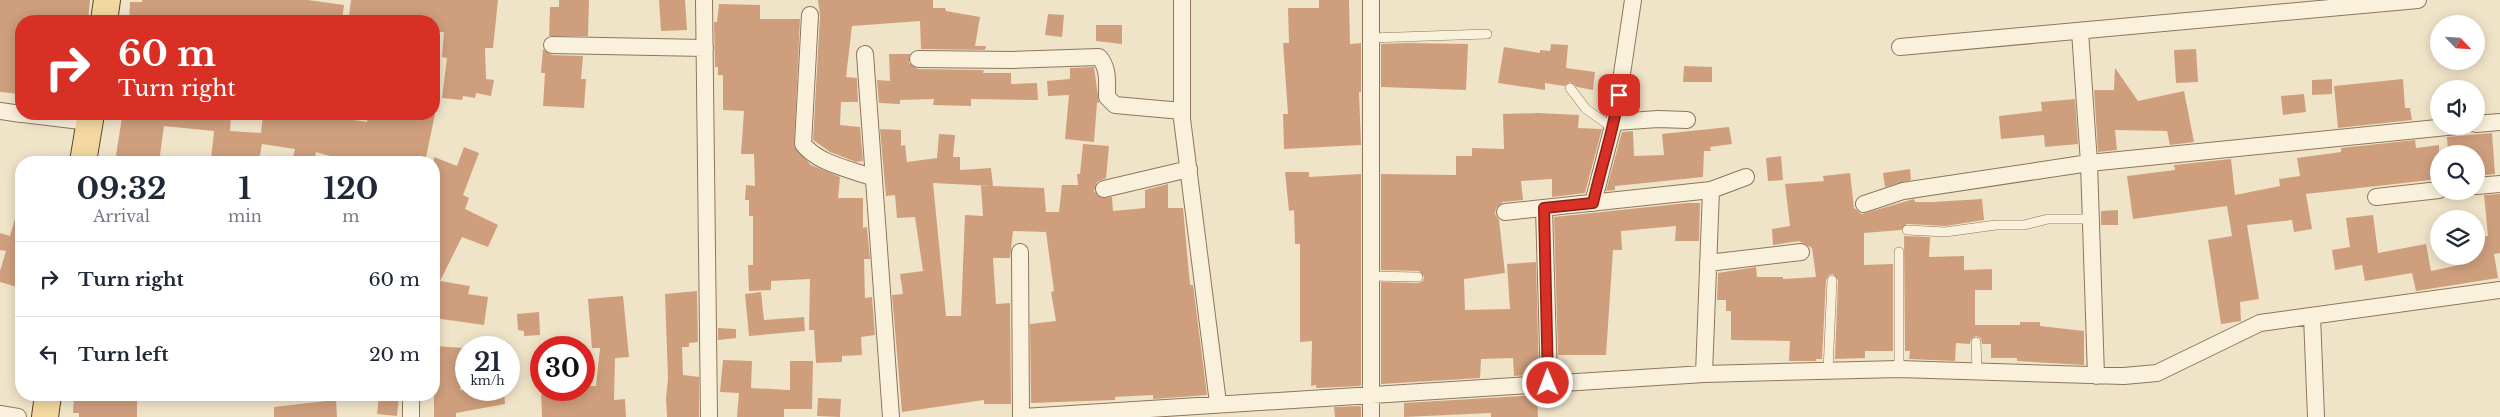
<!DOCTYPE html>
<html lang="en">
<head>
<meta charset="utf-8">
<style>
	:root { --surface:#fff; --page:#f2f2f3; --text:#1f2937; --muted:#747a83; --line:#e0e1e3 }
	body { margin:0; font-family:"Libre Baskerville",serif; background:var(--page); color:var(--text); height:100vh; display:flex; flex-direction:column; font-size:19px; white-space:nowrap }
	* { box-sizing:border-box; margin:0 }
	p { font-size:16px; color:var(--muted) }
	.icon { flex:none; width:28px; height:28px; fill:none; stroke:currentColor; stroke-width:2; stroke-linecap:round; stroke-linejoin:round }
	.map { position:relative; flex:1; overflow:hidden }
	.sheet { position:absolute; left:15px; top:156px; width:425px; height:245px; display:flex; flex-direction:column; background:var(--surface); border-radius:20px; box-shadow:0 2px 12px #0003 }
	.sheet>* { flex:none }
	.guide { position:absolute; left:15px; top:15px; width:425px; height:105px; border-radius:20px; box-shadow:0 2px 12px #0003; background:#d93025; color:#fff; overflow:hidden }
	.needle { width:32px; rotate:115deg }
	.tools { position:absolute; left:2430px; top:15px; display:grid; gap:10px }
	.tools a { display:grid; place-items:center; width:55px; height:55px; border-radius:50%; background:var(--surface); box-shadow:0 2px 12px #0003; font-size:25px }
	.speed { position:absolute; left:455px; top:336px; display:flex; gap:10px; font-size:25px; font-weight:700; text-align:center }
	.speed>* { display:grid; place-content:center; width:65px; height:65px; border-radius:50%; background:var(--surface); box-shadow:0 2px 12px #0003; line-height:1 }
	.speed small { font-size:12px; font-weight:400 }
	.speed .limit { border:8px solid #d22; background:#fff; color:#111 }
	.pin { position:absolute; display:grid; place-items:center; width:42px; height:42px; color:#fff; margin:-21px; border-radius:10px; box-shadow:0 2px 8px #0006 }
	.me { position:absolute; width:55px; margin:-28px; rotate:359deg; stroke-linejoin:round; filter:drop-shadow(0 0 4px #0008) }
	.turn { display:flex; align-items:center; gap:18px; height:105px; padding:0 20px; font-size:22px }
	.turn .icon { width:65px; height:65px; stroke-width:2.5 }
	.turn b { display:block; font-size:35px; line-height:42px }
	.eta { display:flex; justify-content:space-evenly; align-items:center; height:85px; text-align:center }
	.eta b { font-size:30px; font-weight:700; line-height:35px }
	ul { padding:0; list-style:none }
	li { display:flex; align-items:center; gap:15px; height:75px; padding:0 20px; border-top:1px solid var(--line) }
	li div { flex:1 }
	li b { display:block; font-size:19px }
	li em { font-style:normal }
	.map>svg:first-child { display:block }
	.building { fill:#cf9f7d; fill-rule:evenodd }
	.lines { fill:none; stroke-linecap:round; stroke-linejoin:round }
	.lane-casing { stroke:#8d765c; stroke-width:10 }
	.street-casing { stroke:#8d765c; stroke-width:18 }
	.primary-casing { stroke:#5b4430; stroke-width:28 }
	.lane { stroke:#faf1dc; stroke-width:9 }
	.street { stroke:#faf1dc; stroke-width:16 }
	.primary { stroke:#f3d9a0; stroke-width:26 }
	.route-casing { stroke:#8d1f18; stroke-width:12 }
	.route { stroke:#d93025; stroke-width:9 }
</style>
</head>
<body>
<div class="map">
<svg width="2500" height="417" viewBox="0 0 2500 417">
	<rect width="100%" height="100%" fill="#f0e4c8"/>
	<path class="building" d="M0,0h90l-2,21h-67v73l-21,-2z
		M142,0h166l36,5 -2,16 -56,-6v6h-157l1,-19h12z
		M351,0h147l-5,48h-8l1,31 8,1 -3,16 -15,-3 -1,5 -12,-2 -1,4 -20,-2 5,-40 -5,-1 2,-25h-10v-11h-38l-47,-5z
		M559,0h30l-1,36h-39l1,-29h9z
		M659,0h26l2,30 -26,1z
		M818,0h115v8h12l1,3 34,6 -5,29h11l-1,4 -64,-1 -1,-28 -68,5 -6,51 11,1 1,24h-17l-1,23 20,2 3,34 -7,1 -26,-10 -17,-12 7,-124z
		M1319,0h30l1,44 11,-1v49h-2l2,53 -77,4 -1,-35h5l-5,-71h6l-1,-35h31z
		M719,4l41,1v14h40l-6,128 17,18 29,12 -2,21h25v30l4,-1 3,32h-6l1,39 7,-1 3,38 -14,2 1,18 -20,1v6l-26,1 -2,-33h-5l1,-51 -39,2v9l-22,1 -1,-26h5v-49h-4v-16h-4l1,-15 9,1 -1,-32h-13l3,-43 -21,-1v-35h-5v-8h-3l-1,-45h3z
		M1048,14l16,1 -2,22 -17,-2z
		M1096,25h26v19l-26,-3z
		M1406,43l62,1 -2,46 -85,-3v-43z
		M1551,44l17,1 -2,23 29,4 -2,18 -16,-3 -7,-5 -6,4 -19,-3v7l-47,-7 6,-36 36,6v-3l10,1z
		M543,49l9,6 31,1 -2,23h5l-2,29 -41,-2 2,-33h-4z
		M2196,49l2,33 -22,1 -2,-33z
		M889,54h21l-1,9 9,6 66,1 -1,3h28v11l26,-1 1,17 -67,-1v7l-38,-1 1,-6 -34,1v4l-21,-1 -2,-23 13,1z
		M1684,66l28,1v15h-29z
		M1094,67l5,36h-2l-3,39 -29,-3 4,-44 -21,1 -1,-15 23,-2v-11z
		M2115,68l23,33 46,-10 10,51 -24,3 -3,-14 -52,-1 2,20 -19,2 -4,-62h20z
		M2332,79v15l-20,1v-15z
		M2403,79l2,29h5l2,12 -74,8 -4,-42z
		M2304,94l2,18 -23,3 -2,-19z
		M2075,99l3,45 -33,3 -1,-12 -43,4 -2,-23 43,-5 -1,-9z
		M1538,113l41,2 -1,13 24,1 -17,64 -33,4v-18l-31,2 2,19 -20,2 -7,6 -1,6 4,6 6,53 -41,6 1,31 45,-1 -3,-45 29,-2 3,112 -25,2 -1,-18 -32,1 -1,19 -99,6v-102l37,1 5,-2 1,-4 -5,-6 -38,-1v-96l75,1v-19h16v-8l32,1 -1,-35z
		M148,114h83l-1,17 31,2 2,-19h49l55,8 2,-8h66l-10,48h-73l-36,-10 -2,10h-22l3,-13 -33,-5 -3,16 -15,-2 -1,4h-18l-14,-2 3,-29 -50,-5 -5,36h-44l7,-45 26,3z
		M1729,127l3,17 -22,3 1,4h-7l-1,26 -88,9v4l-9,1 16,-59 11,-1 1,25 30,-1 -2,-21z
		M880,129l21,1v16l4,-1 2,17 30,-4 2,-24 16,1 -2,22h7v13l31,-2 2,18 51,2 2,24h13l3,-27h16l-1,-11h3l3,-30 26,2 -3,32 -9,4 -3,9 7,7 11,-1 1,14 32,-3v-18l23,-6v24h15l7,77h3l14,110 -54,4v-4l-38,2v3l-84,3 -1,-79 26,-3 -5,-29 3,-1 -8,-59 -33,-1 -3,27h-17l3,46 14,-1 1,101h-27v-4l-82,12 -10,-117 11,-1 -3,-20 23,-3 -8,-54 -18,1 -2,-23 -9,1zM933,183l58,3h-10l2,30 -18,-1 -4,101h-15z
		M2492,133l3,41 -19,2v-22h-28l-1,-17z
		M2415,140l1,8 23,-3v34l-133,15 6,35 -18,3 -2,-12 -45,5 12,74 -19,3 1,19 -20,3 -13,-84 24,-4 -5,-30 -94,13 -6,-43 48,-6 -1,-5 57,-6 4,36 45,-9 -1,-7 21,-3 -3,-18 44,-6v-4z
		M464,147l15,6 -16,42 6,3 -4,11 33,16 -10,22 -26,-10 -22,44 30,5 -2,8 20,3 -4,28 -50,-7v-161l23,9z
		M1781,156l2,24 -15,1 -2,-23z
		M1910,169l1,11 -26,7 -2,-14z
		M1285,172h24v5l52,-3v212l-45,2v-3l-5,1 1,-45 -12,1v-98h-5l-1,-34 -5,1z
		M1850,173l4,35 8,6 52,-15 1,3h18l49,-3 2,21 -39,6 -38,-2 -6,6 -37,3v32l29,-1v87h-28v7l-30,1 3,-79 -5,-6 -4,1 -3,5 -4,79h-6v2h-27l1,-20 -59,-1v-29h-5v-11h-9l1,-27 38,-6 1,10h26v2l33,-2 -4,-29 -13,-7 -26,4 -1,-16 18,-3 -5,-42 39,-3 -1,-5z
		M2500,194v59l-6,1 4,24 -82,13 -4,-18 -47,8 -3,-16 -27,5 -3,-20 18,-3 -4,-29 27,-3 5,38 48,-9 5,27 28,-6 -2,-9h19v-18l12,-2 -4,-41z
		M1687,203h13l-1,38h-24l1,-15 -55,5 1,19h-9l-7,105h-48l-4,-138z
		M2118,210v15h-17v-14z
		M17,212l4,1v75l-21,-6v-11l6,-20 -6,-1v-17l10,3z
		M1904,236l26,1 -1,20 35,-1v14l28,-1v21h-17v35h45v-3h20v4l44,5v34l-67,-4v-3h-26v-14h-9l-1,-6 -5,-2 -5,3 -1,5 -14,-1 -1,18 -46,-2 1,-8h-5z
		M697,291l1,51 -9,1v4h-7l1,28 16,2v40h-32l-1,-19 2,-19 -3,-85z
		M761,292l3,28 40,-3 1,14 -56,5 -4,-42z
		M623,296l6,61 -14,1 -1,42 11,-1 1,18h-84l-1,-27h43v-4h12l4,-38h-8l-4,-49z
		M539,312l1,23 -16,1v-5l-6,-1 -1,-16z
		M718,328l18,1v9l-18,2z
		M434,346l30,2 -4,42h44l1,14 -49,9v4h-22z
		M723,360l29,1 -1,27 39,2v-29h23l-1,48h-28v8h-47l2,-24 -19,-1z
		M74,395h63v22h-58v-4h-6z
		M379,395l20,2 -2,19 -20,-2z
		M1537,395l1,22h-47v-4l-87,4v-14z
		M818,398l23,1 -1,18 -23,-1z
		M336,400l1,17h-63v-10z
		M1361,406v11h-26l-1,-10z"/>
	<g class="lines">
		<g class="lane-casing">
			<path id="lane" d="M1370,38l117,-4
				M1570,88l16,21 27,19
				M1907,230l38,2 51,-7h28l24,-6h42
				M1899,252v117
				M1370,276l48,1
				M1976,342l1,28
				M1828,371l4,-91"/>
		</g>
		<g class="street-casing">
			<path id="street" d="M704,0l5,417
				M1182,0v119l36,284
				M1371,0v417
				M810,15l-7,129c15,20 48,25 71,34
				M552,45l153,3
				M1900,47l518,-47
				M865,54l26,363
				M918,59l94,1 87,-3c10,11 8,26 8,40l8,8 67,6
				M0,111l21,3
				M23,114l66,8
				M1615,122l43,-3 29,1
				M2476,124l24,-2
				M2476,186l24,-2
				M1104,189l85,-20
				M1711,190l35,-13
				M2376,197l63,-7
				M1593,203l23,-89 17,-114
				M1864,204l39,-13 186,-28 -9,-132
				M1544,208l5,175
				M1505,212l206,-22 -7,184
				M1020,252l1,165
				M1708,263l93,-11
				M2312,316l4,101
				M2096,376l-7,-213 368,-37
				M411,395v22
				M0,414l18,3
				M1023,417l681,-43 195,-5 225,7 33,-3 103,-50 240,-33"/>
		</g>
		<g class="primary-casing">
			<path id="primary" d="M104,21l3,-21
				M83,162l8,-48
				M45,417l3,-22"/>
		</g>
		<use href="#lane" class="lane"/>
		<use href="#street" class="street"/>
		<use href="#primary" class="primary"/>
	</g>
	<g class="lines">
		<g class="route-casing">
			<path id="route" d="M1548,383l-4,-175 49,-5c8,-36 20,-71 26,-108"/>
		</g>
		<use href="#route" class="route"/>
	</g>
</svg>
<div class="tools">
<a><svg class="needle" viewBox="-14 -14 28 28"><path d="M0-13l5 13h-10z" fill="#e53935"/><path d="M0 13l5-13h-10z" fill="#747a83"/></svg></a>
<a><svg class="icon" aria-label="sound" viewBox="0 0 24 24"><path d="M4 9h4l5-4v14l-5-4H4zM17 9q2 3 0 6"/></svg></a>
<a><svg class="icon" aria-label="search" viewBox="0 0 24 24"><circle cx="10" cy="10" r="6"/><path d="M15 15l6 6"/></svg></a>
<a><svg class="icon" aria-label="layers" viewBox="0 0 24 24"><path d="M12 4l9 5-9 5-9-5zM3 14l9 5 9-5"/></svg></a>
</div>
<div class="speed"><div>21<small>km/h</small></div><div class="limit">30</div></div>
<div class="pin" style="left:1619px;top:95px;background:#d93025"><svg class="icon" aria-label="arrive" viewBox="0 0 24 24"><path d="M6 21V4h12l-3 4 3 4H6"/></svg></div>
<svg class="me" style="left:1548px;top:383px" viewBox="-20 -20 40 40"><circle r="17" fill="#d93025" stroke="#fff" stroke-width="3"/><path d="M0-11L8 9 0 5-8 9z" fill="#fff"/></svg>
<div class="guide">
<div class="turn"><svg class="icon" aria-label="right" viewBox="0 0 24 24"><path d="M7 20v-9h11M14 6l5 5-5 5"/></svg><div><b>60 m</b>Turn right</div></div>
</div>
<section class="sheet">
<div class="eta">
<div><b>09:32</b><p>Arrival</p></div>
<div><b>1</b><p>min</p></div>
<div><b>120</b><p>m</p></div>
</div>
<ul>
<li><svg class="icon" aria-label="right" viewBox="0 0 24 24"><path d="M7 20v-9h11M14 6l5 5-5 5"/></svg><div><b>Turn right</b></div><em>60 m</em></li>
<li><svg class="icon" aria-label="left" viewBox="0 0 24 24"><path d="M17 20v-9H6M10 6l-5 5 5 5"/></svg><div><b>Turn left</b></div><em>20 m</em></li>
</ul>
</section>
</div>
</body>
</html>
